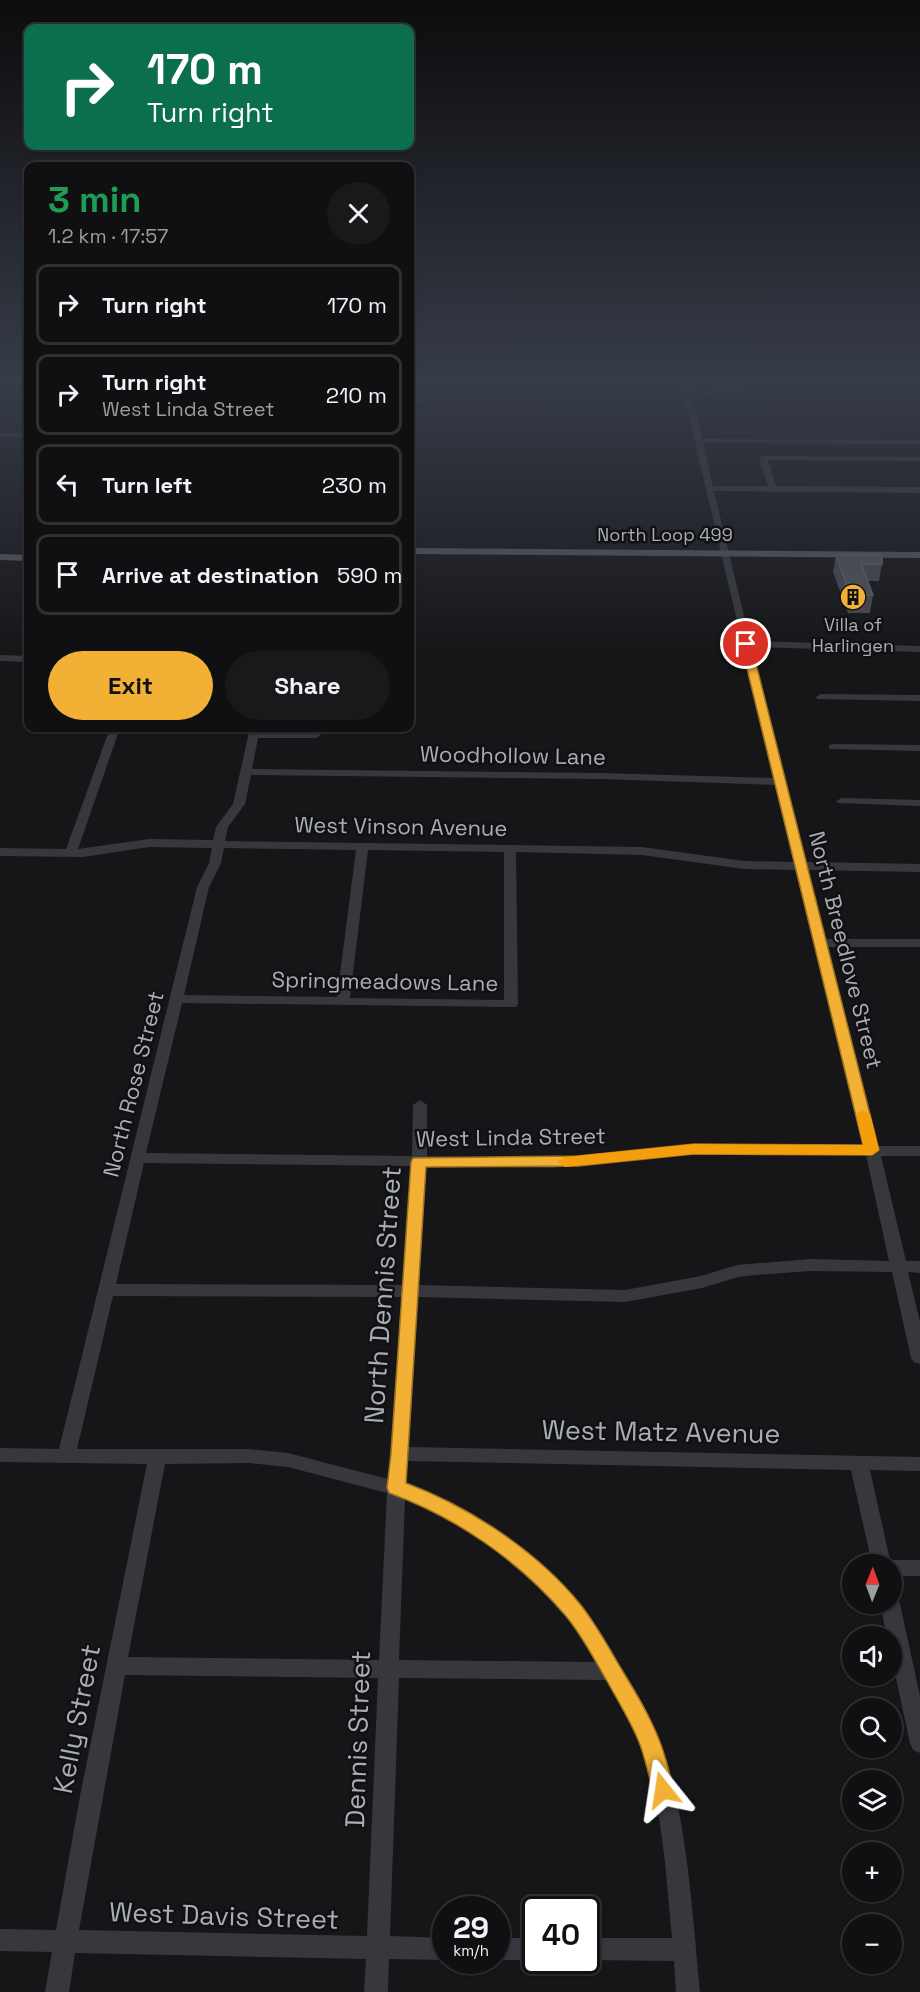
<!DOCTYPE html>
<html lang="en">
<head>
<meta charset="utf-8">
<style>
	:root { --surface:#101012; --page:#19191b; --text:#f1f3f6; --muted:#9c9d9f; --line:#303032; --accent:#f2b134 }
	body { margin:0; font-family:"Space Grotesk",sans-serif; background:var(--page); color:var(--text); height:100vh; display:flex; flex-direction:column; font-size:22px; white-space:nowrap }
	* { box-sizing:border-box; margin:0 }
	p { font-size:20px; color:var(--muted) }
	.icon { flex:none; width:33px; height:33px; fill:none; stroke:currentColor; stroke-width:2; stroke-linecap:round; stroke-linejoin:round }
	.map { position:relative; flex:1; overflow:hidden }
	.drawer { position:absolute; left:24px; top:162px; width:390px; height:570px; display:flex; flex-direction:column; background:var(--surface); border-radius:12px; box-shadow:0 2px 4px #0004,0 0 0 2px var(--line) }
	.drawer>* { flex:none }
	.guide { position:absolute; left:24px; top:24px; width:390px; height:126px; border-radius:12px; box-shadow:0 2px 4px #0004,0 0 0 2px var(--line); background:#0b6e4f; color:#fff; overflow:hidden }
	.needle { width:39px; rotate:1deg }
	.fabs { position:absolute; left:842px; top:1554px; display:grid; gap:12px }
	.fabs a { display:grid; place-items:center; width:60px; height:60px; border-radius:50%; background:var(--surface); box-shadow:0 2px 4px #0004,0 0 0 2px var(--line); font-size:30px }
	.speed { position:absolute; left:432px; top:1896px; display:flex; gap:12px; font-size:30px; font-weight:700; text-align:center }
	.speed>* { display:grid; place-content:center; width:78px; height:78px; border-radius:50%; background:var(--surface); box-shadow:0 2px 4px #0004,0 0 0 2px var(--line); line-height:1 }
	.speed small { font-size:15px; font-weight:400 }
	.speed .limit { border:3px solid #111; border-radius:9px; background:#fff; color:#111 }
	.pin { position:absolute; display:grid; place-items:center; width:51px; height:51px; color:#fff; margin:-26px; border:3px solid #fff; border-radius:50%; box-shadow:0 2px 6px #0007 }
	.me { position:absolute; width:66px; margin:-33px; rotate:345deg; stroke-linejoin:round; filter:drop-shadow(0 0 4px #0008) }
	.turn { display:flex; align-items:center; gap:21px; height:126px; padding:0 24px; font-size:27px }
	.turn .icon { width:78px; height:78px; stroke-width:2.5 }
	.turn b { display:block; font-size:42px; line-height:51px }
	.round { display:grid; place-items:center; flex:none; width:63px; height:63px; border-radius:32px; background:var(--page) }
	.summary { display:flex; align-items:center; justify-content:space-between; height:102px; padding:0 24px }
	h1 { font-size:36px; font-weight:600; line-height:45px; color:#1e9e55 }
	.primary-button { display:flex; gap:12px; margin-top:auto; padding:12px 24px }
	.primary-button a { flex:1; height:69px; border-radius:36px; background:var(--accent); color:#111; font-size:24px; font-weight:600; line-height:69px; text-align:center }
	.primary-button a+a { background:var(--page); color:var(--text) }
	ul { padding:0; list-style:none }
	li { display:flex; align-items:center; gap:18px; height:81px; margin:0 12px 9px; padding:0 12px; border:3px solid var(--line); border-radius:12px }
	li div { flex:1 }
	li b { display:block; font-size:22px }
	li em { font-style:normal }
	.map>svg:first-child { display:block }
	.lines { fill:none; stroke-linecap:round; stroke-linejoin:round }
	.canal { fill:#2c353c; fill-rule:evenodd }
	.minor { fill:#37383d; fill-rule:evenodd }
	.major { fill:#53555c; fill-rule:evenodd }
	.wall { fill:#47494d }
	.building { fill:#525359; stroke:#5f6168; stroke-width:1.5 }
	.route { fill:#f2b134; stroke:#9d7322; stroke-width:1.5 }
	.slow { fill:#f59e0b }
	.labels { text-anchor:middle; stroke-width:5; stroke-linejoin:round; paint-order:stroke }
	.far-street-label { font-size:18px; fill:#a8adb8; stroke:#111113 }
	.far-poi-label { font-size:18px; fill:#a8adb8; stroke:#111113 }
	.street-label { font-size:22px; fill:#a8adb8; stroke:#111113 }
	.near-street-label { font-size:27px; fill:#a8adb8; stroke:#111113 }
</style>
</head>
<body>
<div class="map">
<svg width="920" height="1992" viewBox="0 0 920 1992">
	<rect width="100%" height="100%" fill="#161618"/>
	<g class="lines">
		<path class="canal" d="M768,378h14l-82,19 -31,4 -232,-1 -27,3v-4l27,-3 232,1 31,-4z
			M0,433h28v4h-28z"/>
		<path class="minor" d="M680,378h8l14,61 218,1v4l-217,-1 10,43h55l-9,-28 4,-2 157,1v4l-152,-1 8,26 144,1v6l-206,-2 36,150 170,5v6l-168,-5 54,215 114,2v8l-112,-2 18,69h94v8h-92l50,199h42v10h-39l25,105h14v12l-12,-1 12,50v42l-6,-2 -3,-4 -19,-86 -81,-1 -56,4 -17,2 -36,11 -77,14 -207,-5 -9,150 511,10v14l-50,-1 20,90h30v16h-29v-12h-19l-21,-94 -443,-9 -2,23c60,22 134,69 174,120 16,20 28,43 41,65 21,34 40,68 50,107 18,71 22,144 29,216h-24l-2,-31 -88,-1v-22h86c-7,-73 -10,-152 -43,-219 -6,-13 -15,-26 -23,-39l-207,-2 -9,258 56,2v22l-57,-1 -1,33h-24l2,-33 -291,-6 -6,39h-24l7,-40 -52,-1v-22l56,1 24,-134 67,-332 -147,-2v-14l59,1 138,-562 12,-24 3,-15 -63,-1 -66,10 -83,-1v-8l66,1 44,-121h10l-42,121 71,-10 64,1 3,-13 17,-23 17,-76h10v4h56l5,3 -5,3h-58l-6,31 348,4 174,5zM251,775l349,4 175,6 19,77 -50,-1 -102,-14 -417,-6 3,-14 17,-23zM224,848l132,2 -19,147 -153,-2 25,-108 12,-24zM368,850l136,2v148l-154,-2zM516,852l126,3 102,14 52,1 67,276 -168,-2 -143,14 -125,-2v-51l-7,-5 -7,5 -1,51 -266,-3 36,-150 334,4 2,-3zM695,1154l171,1 23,106 -78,-2 -74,6 -36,11 -76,14 -206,-5 7,-119 126,2zM144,1163l267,3 -8,119 -287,-1zM113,1296l289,1 -14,182 -100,-26 -39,-4h-172zM249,1463l39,4 99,26 -8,167 -251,-3 37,-193zM405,1499c57,21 122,68 161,116 11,14 20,31 29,47l-196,-2zM125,1675l253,3 -11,258 -288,-6z
			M0,655l28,1v6l-28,-1z
			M821,694l99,1v6l-103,-2 -1,-2z
			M833,744l87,1v6l-91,-2v-4z
			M842,798l78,2v6l-82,-3 -2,-2z
			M891,1596l6,2 3,6 20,92v57l-7,-3 -3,-7 -19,-88v-19h-4l-7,-32h11z
			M496,1938h40v22h-40z"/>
		<path class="major" d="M410,548l510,4v6l-510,-4z
			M0,554l28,1v6l-28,-1z"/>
	</g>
	<path class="wall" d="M836,555l46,9 -3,17h-12l6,14 -3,18h-22l-15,-41z"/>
	<path class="building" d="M836,555h46v9h-21l12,31h-23z"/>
	<linearGradient id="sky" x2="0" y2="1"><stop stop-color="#0c0c0d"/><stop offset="0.58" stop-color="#363c48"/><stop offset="1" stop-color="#363c48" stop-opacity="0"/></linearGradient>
	<rect width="920" height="657" fill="url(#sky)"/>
	<path class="route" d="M742,642l9,2 128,506 -7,5 -178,-1 -116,12 -152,1 -20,316c64,24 131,68 174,121 16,20 29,44 42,66 14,23 28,46 38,72 6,16 10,32 14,48l-3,8 -8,2 -7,-2 -3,-8c-5,-16 -8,-33 -14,-48 -9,-22 -21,-41 -32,-61 -13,-22 -25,-46 -42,-66 -46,-54 -109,-98 -176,-122l-2,-5 4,-34 20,-292 2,-4 165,-2 116,-12 169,1 -122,-501z"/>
	<path class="slow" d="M863,1110l7,4 9,36 -7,5 -178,-1 -129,13 -8,-5 8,-5 129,-13 169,1 -7,-31z"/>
	<defs>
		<g id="building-disc" transform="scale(1.35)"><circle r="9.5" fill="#f2b134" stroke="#111113"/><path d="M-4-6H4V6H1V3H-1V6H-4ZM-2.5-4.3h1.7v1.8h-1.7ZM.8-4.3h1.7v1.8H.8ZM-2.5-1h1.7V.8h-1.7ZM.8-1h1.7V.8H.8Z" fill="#111"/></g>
	</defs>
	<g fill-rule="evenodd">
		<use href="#building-disc" x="853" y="597"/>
	</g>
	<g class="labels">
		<g class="far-street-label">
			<text x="665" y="541">North Loop 499</text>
		</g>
		<g class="far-poi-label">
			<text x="853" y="631">Villa of<tspan x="853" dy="21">Harlingen</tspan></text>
		</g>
		<g class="street-label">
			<text transform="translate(513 755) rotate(1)" y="8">Woodhollow Lane</text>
			<text transform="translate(401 826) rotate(1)" y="8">West Vinson Avenue</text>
			<text transform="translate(846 950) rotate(76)" y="8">North Breedlove Street</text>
			<text transform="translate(385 981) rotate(1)" y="8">Springmeadows Lane</text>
			<text transform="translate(133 1084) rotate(-76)" y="8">North Rose Street</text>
			<text transform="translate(511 1137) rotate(-1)" y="8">West Linda Street</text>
		</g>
		<g class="near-street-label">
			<text transform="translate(383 1295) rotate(-86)" y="9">North Dennis Street</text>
			<text transform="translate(661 1432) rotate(1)" y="9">West Matz Avenue</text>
			<text transform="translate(77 1719) rotate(-79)" y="9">Kelly Street</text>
			<text transform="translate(358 1739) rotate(-88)" y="9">Dennis Street</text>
			<text transform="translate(224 1916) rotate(2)" y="9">West Davis Street</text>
		</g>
	</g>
</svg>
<div class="fabs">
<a><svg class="needle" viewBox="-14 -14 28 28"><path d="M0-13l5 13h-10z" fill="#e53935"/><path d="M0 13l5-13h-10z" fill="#9c9d9f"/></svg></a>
<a><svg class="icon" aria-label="sound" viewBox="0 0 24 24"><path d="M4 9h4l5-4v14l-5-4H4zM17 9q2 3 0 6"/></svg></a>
<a><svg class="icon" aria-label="search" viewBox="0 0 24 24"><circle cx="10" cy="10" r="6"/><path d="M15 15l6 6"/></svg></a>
<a><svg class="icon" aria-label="layers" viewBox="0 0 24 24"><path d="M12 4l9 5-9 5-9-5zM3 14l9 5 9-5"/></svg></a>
<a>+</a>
<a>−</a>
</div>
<div class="speed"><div>29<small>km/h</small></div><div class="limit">40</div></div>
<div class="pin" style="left:746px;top:644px;background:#d93025"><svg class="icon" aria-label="arrive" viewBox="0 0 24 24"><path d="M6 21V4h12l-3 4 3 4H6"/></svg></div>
<svg class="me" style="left:663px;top:1790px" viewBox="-20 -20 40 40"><path d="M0-17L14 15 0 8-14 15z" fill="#f2b134" stroke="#fff" stroke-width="4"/></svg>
<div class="guide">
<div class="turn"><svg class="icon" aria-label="right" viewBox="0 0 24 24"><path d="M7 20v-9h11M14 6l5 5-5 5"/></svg><div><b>170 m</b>Turn right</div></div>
</div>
<section class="drawer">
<div class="summary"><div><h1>3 min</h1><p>1.2 km · 17:57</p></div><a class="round"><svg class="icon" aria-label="close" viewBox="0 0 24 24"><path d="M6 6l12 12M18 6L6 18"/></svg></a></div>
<ul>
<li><svg class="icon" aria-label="right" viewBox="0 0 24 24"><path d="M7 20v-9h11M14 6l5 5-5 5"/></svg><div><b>Turn right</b></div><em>170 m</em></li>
<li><svg class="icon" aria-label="right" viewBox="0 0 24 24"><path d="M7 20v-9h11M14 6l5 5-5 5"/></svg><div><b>Turn right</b><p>West Linda Street</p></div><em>210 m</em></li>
<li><svg class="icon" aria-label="left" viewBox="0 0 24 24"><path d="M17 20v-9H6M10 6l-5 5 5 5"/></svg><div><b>Turn left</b></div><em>230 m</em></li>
<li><svg class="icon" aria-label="arrive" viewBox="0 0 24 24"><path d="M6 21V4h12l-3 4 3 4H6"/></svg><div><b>Arrive at destination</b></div><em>590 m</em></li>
</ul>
<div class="primary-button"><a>Exit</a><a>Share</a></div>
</section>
</div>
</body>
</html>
